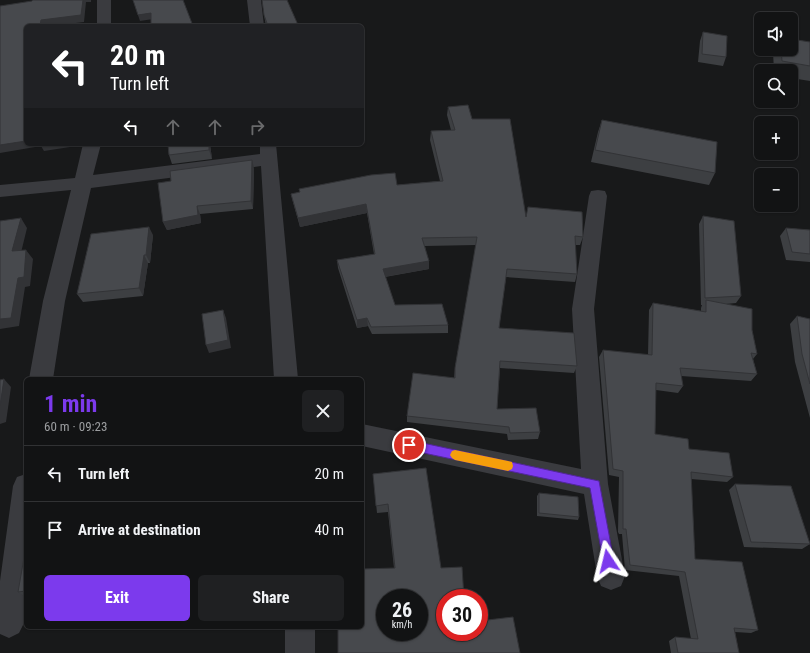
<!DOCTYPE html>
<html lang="en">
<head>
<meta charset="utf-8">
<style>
	:root { --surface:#121314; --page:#1f2022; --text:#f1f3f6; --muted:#9c9ea0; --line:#313234; --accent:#7c3aed }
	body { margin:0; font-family:"Roboto Condensed",sans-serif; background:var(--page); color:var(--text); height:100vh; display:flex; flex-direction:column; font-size:15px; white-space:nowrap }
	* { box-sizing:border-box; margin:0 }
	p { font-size:13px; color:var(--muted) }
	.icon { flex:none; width:22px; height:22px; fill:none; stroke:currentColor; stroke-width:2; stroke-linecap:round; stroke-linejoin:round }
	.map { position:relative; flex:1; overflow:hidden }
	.sheet { position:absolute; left:24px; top:377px; width:340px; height:252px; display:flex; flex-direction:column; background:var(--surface); border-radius:6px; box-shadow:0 1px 3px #0004,0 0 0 1px var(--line) }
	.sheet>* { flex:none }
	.hud { position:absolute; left:24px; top:24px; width:340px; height:122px; border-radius:6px; box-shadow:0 1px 3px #0004,0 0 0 1px var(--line); background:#202124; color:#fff; overflow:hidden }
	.buttons { position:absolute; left:754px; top:12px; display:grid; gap:8px }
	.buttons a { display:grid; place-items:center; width:44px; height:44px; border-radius:6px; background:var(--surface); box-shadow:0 1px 3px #0004,0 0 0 1px var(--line); font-size:20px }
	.speed { position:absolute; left:376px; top:589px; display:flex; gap:8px; font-size:20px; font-weight:700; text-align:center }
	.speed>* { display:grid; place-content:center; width:52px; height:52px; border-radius:50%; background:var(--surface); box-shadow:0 1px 3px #0004,0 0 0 1px var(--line); line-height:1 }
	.speed small { font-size:10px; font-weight:400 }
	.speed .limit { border:6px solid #d22; background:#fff; color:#111 }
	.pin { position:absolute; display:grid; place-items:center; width:34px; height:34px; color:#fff; margin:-17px; border:2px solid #fff; border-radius:50%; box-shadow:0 1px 4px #0007 }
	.me { position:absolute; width:44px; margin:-22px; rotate:350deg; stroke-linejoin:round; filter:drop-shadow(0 0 3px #0008) }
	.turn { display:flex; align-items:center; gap:14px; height:84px; padding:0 20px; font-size:18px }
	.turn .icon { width:52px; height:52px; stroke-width:2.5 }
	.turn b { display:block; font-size:28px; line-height:34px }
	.lanes { display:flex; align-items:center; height:38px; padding:0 20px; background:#0003; justify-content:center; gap:20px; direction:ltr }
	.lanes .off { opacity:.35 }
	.round { display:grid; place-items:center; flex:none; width:42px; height:42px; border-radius:6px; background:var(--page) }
	.head { display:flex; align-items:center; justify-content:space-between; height:68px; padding:0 20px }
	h1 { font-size:24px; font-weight:700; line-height:30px; color:var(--accent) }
	.primary-button { display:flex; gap:8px; margin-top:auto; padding:8px 20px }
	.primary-button a { flex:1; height:46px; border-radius:6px; background:var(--accent); color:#fff; font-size:16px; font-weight:700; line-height:46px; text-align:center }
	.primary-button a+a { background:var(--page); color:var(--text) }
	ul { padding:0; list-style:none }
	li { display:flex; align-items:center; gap:12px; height:56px; padding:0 20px; border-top:1px solid var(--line) }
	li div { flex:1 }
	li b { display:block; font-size:15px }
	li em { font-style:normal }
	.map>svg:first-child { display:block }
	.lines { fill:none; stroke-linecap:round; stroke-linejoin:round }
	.minor { fill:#3a3b3f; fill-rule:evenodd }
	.wall { fill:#3d3f42 }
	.shaded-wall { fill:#323336 }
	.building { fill:#47494d; stroke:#323336; fill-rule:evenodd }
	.route { fill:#7c3aed; stroke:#51269a }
	.slow { fill:#f59e0b }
</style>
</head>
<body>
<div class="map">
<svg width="810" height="653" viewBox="0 0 810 653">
	<rect width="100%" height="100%" fill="#18191a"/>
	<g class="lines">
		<path class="minor" d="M97,0h14v26h-14z
			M247,0h14l3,26h-14z
			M83,144h18l-8,31 167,-21v-10h16l22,235h-24l-13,-213 -170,22 -26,113 -12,78h-24l14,-78 28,-111 -71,7v-12l75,-7z
			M598,190l7,1 2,5 -13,113 14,175 17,92 -4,10 -10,4 -10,-4 -4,-10 -13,-82 -222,-48v-22l219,45 -9,-160 17,-113 2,-5z
			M26,474v129l-2,20 -5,10 -10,5 -9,-4v-53l13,-95 4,-9z
			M285,627h30v26h-30z"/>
	</g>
	<path class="wall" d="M264,15l34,11h-32z
		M703,32l23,25 -3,9 -25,-4 2,-21z
		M810,42v39l-19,-3v-7h-17l-1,-19 1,-3h7z
		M448,107l24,12 54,98 57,20 -3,8h-5l2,29 -2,8 -69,-5 -7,51 78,38 -3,7 -74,-5 -3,41 43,23 -2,7 -30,1 -1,-6 -100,-12v-6l47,-38 1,-10 21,-123 -51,1 4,23 -44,8 10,28 53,20v8l-76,1 -4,-8 -11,2 -19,-60 -1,-8 37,-6 -7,-41 -67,14 -7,-25 -2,-8 9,-2 -1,-3 98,-4 43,-4 -10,-41 1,-9 20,-1 -4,-15z
		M602,120l113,53 -6,12 -118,-23 7,-30z
		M168,144h42l2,15 -40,5 -3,-9z
		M254,168l-1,41 -53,5 1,9 -34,7 -4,-8z
		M703,216l38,80 -5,7 -10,1 26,26 5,24 -4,5 4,15 -6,7 -70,-5 2,10 -5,7 -22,-3 -1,44 34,15 44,28 -6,5 -36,-3 4,80 63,71 -7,3 -16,-1 4,21h-68l-2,-12 6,-4 16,2 -12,-63 -54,-6 -3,-36h-3l-1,-2 1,-55 -10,-2 -10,-118 4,-7 45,5 1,-45 4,-7 48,8v-3l1,-3h-1l-2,-81z
		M786,228l24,2v32l-24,-2 -6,-24z
		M153,235l-3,28h-2l-5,33 -60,6 -6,-8z
		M797,316l13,3v99l-15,-56 -5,-38z
		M426,468l19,164 75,21 -185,-26h27l32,-59 -6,-56 -11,1 -4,-39z
		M735,484l75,60 -8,5 -58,-2 -15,-57z
		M539,493l40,24 -1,3 -41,-4v-20z
		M26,552v45l-8,-5z"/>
	<path class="shaded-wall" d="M83,0h8v2h-5l-2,20 -32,4h-12l1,-6z
		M151,13l2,6 -13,2 -2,-6z
		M26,141v3h44v3l-26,4 -3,-5 -41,7v-8z
		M209,144h1l2,15 -3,-9z
		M252,160l2,8 -1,41 -2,-8z
		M366,204l1,9 -67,14 -2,-9z
		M197,206l3,8 1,9 -34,7 -4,-8z
		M21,218l6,10 -8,33 -7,-10z
		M149,227l4,8 -3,28 -4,-8z
		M26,250l7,9 -3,27 -5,1 -6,39 -19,3v-10z
		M144,255l4,8 -5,33 -4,-8z
		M429,261v8l-46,8v-8z
		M223,310l3,8 5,30 -22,5 -3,-8z
		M367,318l1,8 -11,2v-8z
		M4,379l7,8 -5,35 -6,2v-18z"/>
	<path class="building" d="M33,0h50l-2,15 -40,5 -1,6h-14v115l-26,4v-139l32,-5z
		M133,0h50l10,26h-42v-13l-13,2z
		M262,0h25l11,25 -30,1 -4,-11z
		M703,32l24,4 -1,21 -24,-3z
		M791,39l19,3v24l-28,-5 -1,-12h10z
		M468,105l4,14h38l16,98 2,-10 54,5 1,25 -8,-1 2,38 -70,-5 -8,59 75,5 3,33 -77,-5 -3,48 39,-1 4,24 -30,1 -1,-6 -102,-11 6,-43 42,5v-10l22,-131 -55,1 7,23 -46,8 12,36 47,-1 6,21 -77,2 -4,-9 -10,2 -20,-60 38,-6 -9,-50 -68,14 -7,-24 9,-2 -1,-3 72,-14 24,-2 2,12 46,-4 -12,-50 24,-1 -7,-23z
		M602,120l115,22 -2,31 -120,-23z
		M168,144h41v6l-40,5z
		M252,160l-1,41 -54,5 1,9 -35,7 -5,-39 13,-2 -1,-10z
		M703,216l31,5 7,75 -36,2z
		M21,218l-9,33 14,-1 -2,27 -6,1 -7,40 -11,1v-98z
		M149,227l-3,28h-2l-5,33 -62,6 14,-60z
		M786,228l24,2v24l-18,-2z
		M706,300l46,9v21l5,24 -6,-1 6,21 -77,-6 3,18 -27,-3 -1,51 33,5 1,10 40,4 4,24 -42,-5 4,87 47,3 16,68 -24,-2 5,25h-61l-3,-16 23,2 -13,-67 -55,-7 -4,-36h-3v-58l-10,-2 -10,-119 49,5 1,-52 53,9z
		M223,310l5,30 -22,5 -4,-31z
		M797,316l13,3v65l-8,-30z
		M4,379l-4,27v-26z
		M426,468l15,100 21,-1 2,31h-19v34h34v-11l34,-4 7,36h-182v-26h24v-58l33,-1 -7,-64 -12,2 -3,-32zM385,598h34v34h-34z
		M735,484l56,2 19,58 -59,-2z
		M539,493l39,4 1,20 -40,-4z
		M25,552h1v39l-8,1z"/>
	<path class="route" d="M409,440l190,41 15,80 -1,4 -5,1 -4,-1 -1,-4 -13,-73 -181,-38 -4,-2 -2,-3 2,-3z"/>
	<path class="slow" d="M455,450l53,11 4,1 1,4 -1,3 -4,2 -53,-11 -3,-2 -2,-3 2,-4z"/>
</svg>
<div class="buttons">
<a><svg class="icon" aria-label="sound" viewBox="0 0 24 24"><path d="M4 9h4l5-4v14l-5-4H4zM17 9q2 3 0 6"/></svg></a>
<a><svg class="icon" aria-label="search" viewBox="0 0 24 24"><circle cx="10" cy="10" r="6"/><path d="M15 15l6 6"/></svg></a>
<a>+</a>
<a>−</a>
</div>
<div class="speed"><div>26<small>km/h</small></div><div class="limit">30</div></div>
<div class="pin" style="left:409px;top:445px;background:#d93025"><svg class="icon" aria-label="arrive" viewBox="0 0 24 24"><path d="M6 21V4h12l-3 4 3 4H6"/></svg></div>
<svg class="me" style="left:608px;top:561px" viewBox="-20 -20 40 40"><path d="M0-17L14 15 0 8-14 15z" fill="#7c3aed" stroke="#fff" stroke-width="4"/></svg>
<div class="hud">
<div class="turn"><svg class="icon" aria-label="left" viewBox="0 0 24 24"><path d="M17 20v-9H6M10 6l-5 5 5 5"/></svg><div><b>20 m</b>Turn left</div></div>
<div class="lanes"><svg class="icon" aria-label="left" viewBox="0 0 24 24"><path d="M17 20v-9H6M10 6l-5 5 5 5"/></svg><svg class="icon off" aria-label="ahead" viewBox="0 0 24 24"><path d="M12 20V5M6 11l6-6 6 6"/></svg><svg class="icon off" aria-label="ahead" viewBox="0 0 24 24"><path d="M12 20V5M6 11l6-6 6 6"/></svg><svg class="icon off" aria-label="right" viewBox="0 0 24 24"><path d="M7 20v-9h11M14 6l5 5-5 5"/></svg></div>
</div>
<section class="sheet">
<div class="head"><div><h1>1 min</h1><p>60 m · 09:23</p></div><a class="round"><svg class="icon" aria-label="close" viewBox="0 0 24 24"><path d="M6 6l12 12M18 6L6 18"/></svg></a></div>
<ul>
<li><svg class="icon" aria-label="left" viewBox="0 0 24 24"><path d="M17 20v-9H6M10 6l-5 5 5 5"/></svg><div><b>Turn left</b></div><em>20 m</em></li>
<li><svg class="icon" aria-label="arrive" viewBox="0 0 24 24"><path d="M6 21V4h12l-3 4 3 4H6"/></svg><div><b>Arrive at destination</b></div><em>40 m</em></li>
</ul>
<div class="primary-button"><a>Exit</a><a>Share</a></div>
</section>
</div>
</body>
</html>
